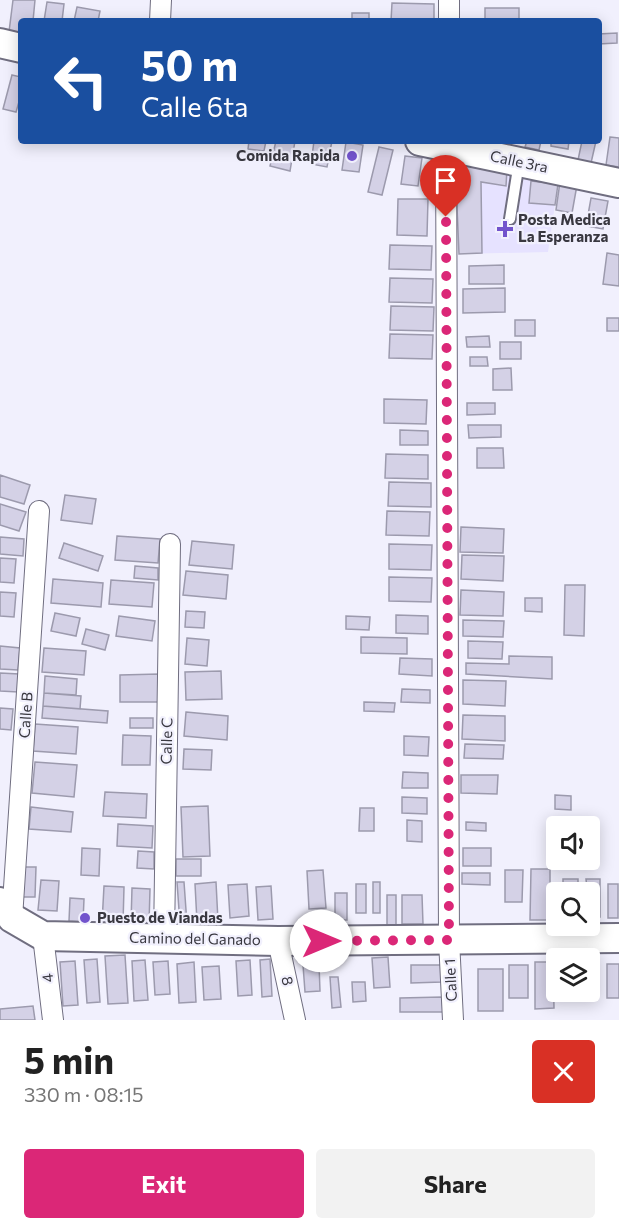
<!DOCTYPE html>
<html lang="en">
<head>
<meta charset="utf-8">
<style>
	:root { --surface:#fff; --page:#f2f2f2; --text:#222; --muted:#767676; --accent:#db2777 }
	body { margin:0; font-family:Commissioner,sans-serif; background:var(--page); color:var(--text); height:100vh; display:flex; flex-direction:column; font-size:22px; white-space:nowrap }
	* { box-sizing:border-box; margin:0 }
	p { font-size:20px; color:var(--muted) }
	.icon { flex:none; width:33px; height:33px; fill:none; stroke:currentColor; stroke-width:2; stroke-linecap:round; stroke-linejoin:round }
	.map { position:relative; height:1020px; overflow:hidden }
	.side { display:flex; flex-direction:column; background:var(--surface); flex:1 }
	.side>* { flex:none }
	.guide { position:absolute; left:18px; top:18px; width:584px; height:126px; border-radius:6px; box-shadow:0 3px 15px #0003; background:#1a4fa0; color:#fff; overflow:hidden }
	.buttons { position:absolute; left:546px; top:816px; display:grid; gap:12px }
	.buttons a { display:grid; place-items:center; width:54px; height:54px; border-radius:6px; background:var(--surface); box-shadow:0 3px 15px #0003; font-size:30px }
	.pin { position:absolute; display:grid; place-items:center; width:51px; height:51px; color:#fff; margin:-62px -26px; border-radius:50% 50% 50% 0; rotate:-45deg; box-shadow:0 0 6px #0007 }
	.pin .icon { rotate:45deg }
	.me { position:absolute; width:66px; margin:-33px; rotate:90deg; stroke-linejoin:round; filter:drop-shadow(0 0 4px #0008) }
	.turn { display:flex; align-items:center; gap:21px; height:126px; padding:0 24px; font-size:27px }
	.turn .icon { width:78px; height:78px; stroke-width:2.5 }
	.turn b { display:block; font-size:42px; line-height:51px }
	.round { display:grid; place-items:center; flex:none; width:63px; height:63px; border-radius:6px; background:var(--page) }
	.head { display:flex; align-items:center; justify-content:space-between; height:102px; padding:0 24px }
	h1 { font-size:36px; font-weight:700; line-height:45px }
	.primary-button { display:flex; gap:12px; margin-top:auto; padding:12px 24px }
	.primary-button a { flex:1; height:69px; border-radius:6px; background:var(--accent); color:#fff; font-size:24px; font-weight:700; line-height:69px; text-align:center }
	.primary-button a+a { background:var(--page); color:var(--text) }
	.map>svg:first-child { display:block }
	.built { fill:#e6e2ff }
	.building { fill:#d4d1e6; stroke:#9c9aad; stroke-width:1.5 }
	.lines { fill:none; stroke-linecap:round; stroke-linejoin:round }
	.lane-casing { stroke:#706e80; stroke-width:14 }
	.street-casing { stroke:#706e80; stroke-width:22 }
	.secondary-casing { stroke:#706e80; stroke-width:32 }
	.lane { stroke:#fff; stroke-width:10 }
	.street { stroke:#fff; stroke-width:20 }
	.secondary { stroke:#fff; stroke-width:28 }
	.route { stroke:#db2777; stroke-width:10; stroke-dasharray:0 18 }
	.poi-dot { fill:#7253cc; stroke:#f1f0fd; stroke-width:2 }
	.labels { text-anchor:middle; stroke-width:4.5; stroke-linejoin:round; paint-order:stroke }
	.poi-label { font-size:15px; font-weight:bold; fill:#393840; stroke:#f1f0fd; text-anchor:start }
	.street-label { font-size:15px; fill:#393840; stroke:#f1f0fd }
</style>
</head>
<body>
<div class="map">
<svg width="619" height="1020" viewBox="0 0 619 1020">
	<rect width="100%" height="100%" fill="#f1f0fd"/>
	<path class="built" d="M455,159l103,25 -10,68 -89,2z"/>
	<path class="building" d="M13,0h22l-2,21h-12v13l-12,-2z
		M47,2l17,2 -2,17h-18z
		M392,3l42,1v17h-43z
		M77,7l23,4 -2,10h-24z
		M485,8h34v11h-34z
		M352,13h17v8h-17z
		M617,33v10l-19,1v-10z
		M12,75l9,2v18l-5,17 -13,-3z
		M610,137l9,1v29l-13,-2z
		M249,141h17l-2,10 -16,-2z
		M276,141h19l-5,30 -20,-5z
		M314,141h18l-5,26 -16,-3z
		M527,141h14l-2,9 -14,-3z
		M551,141h18l-1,8 -17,-3z
		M582,141h14l-5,22 -13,-3z
		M346,142l17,3 -4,27 -17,-2z
		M379,147l14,3 -11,45 -14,-3z
		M405,156l17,2 -4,28 -17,-2z
		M455,159l52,10 -1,17 -25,-4 1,71 -23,1z
		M531,181l27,3 -3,21 -26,-2z
		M560,182l17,3 -5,28 -16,-3z
		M591,198l17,3 -5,28 -17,-3z
		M398,199h30l-1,37 -30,-1z
		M390,245l42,1 -1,24 -42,-1z
		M607,253l12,2v31l-16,-2z
		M504,265v19h-35v-18z
		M390,278l43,1 -1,24 -43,-1z
		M505,288v24l-42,1v-24z
		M391,306l43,1 -1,24 -43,-1z
		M607,318h12v13h-12z
		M515,320h20v16h-20z
		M390,334l43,1 -1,24 -43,-1z
		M489,336l1,11h-23l-1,-10z
		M500,342h21v17h-21z
		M470,357h17l1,9h-18z
		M511,368l1,22h-19v-21z
		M384,399l43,1 -1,24 -42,-1z
		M467,403h28v11l-28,1z
		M468,425h33v12l-32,1z
		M400,430l28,1v14h-28z
		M477,448h26l1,20h-27z
		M386,454l42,1v24l-43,-1z
		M0,475l30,10 -6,19 -24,-7z
		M389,482l42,1v24l-43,-1z
		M65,495l31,4 -4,25 -31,-4z
		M0,504l26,8 -7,19 -19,-6z
		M387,511l43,1 -1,24 -43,-1z
		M461,527l43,2 -1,24 -43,-1z
		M117,536l43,3 -2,24 -43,-3z
		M0,537l24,2 -1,17 -23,-2z
		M192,541l42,4 -2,24 -43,-4z
		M64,543l39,13 -5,15 -39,-13z
		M389,544l43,1 -1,25 -42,-1z
		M462,555l42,1 -1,25 -42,-2z
		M0,558l16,1 -2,24 -14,-1z
		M135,566l23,2v12l-24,-2z
		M186,571l42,4 -2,24 -43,-4z
		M389,577l43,1 -1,24 -42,-1z
		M53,579l50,4 -2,24 -50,-4z
		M111,580l43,3 -2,24 -43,-3z
		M565,585h20l-1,51 -20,-1z
		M461,590l43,2 -1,24 -43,-1z
		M0,592l16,1 -2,24 -14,-1z
		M525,598h17v14l-17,-1z
		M186,611l19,1 -1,16 -19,-1z
		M55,613l25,5 -4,18 -25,-5z
		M396,615l32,1v18l-32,-1z
		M119,616l36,5 -3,20 -36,-5z
		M346,616l24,1 -1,13 -23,-1z
		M463,620l41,1 -1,16 -40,-1z
		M86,629l23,6 -4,15 -23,-6z
		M361,637l46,1v16l-46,-1z
		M187,638l22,2 -2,26 -22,-2z
		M468,641l35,1 -1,17 -34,-1z
		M0,646l20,2 -2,22 -18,-1z
		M44,648l42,3 -2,24 -42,-3z
		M509,656l43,1v22l-86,-5v-11l43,1z
		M400,658l32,1v17l-33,-2z
		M221,671l1,28 -36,1 -1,-28z
		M0,673l19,1 -1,18 -18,-1z
		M159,674v28h-39v-27z
		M45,676l32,3 -1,16 -32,-2z
		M463,680l43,1 -1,25 -42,-2z
		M402,689l28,1v13l-29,-1z
		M44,693l37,3 -1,13 -37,-3z
		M364,702l31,1 -1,9 -30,-1z
		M43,706l65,5 -1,12 -65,-5z
		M0,708l13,1 -2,21 -11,-1z
		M186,712l42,4 -1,24 -43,-4z
		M463,715l42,1v25l-43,-2z
		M130,718h23v10h-23z
		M35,724l43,3 -2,27 -43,-3z
		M123,735l28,1 -1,29h-28z
		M404,736l25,1 -1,19 -24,-1z
		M465,744l39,1 -1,14 -39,-1z
		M184,749l28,1 -1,20 -28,-1z
		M35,762l42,3 -3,32 -42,-4z
		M403,772l25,1v15h-26z
		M461,775h37l-1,19 -36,-1z
		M105,792l42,2 -1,24 -43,-2z
		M555,795l16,1v14l-16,-1z
		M402,797l25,1v16l-25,-1z
		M208,806l2,50 -27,1 -2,-50z
		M31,807l42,5 -2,20 -42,-3z
		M360,808h14v23h-15z
		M407,820l15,1v21l-15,-1z
		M466,822l20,1v8l-20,-1z
		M118,824l35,2 -1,22 -35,-2z
		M552,841h4v19h17l1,2h-22z
		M82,848l18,1 -1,27 -18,-1z
		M463,848h28v18h-28z
		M138,851l16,1v17l-17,-1z
		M176,859h25v17h-25z
		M22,867h14l-1,30h-14z
		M531,869h19v51h-20z
		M323,870l3,38 -17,1 -2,-38z
		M505,870h18l-1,32h-17z
		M462,873h28v12l-28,-1z
		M563,879h15v13h-15z
		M586,879h14v38h-10z
		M41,880l18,1 -2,30 -19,-1z
		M177,882h7l3,42h-7z
		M216,882l2,39 -21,1 -2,-38z
		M373,882h7v31h-7z
		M247,884l2,32 -19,2 -2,-33z
		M356,884h10v29h-10z
		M608,884h10v34h-10z
		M104,886l20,1 -1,37 -21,-1z
		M271,886l2,33 -15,1 -2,-33z
		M132,888l18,1 -1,35 -18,-1z
		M335,893h12v27h-12z
		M387,895h9v31h-9z
		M402,895h20l1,29h-21z
		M70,898l14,1 -1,23 -14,-1z
		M125,955l3,48 -20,1 -3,-48z
		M388,957l2,30 -16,1 -2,-30z
		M97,959l3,43 -13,1 -3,-43z
		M270,959l2,37 -10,1 -2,-37z
		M145,960l3,40 -14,1 -2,-40z
		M250,960l2,35 -14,1 -2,-35z
		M75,961l3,44 -15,1 -3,-44z
		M168,961l2,33 -15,1 -2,-33z
		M194,962l2,40 -17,1 -2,-39z
		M535,962h18l1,46 -19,1z
		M319,964l1,27 -15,1 -2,-27z
		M607,964h12v34h-12z
		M411,965h31v17l-31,1z
		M509,965h19v33h-19z
		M590,965v30h-24v-3h24z
		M219,966l2,33 -17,1 -2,-33z
		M478,969h25v42h-25z
		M330,977h8l3,30 -9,1z
		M352,982h13l1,19 -13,1z
		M442,997l1,15h-43v-14z
		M33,1006l2,14h-35v-11z"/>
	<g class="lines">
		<g class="lane-casing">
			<path id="lane" d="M510,219l9,-57"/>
		</g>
		<g class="street-casing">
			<path id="street" d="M160,21l1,-21
				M449,21v-21
				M446,141l3,799 4,80
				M8,917l4,1 27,-407
				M43,936l10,84
				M164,939l6,-395
				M278,941l17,79"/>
		</g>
		<g class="secondary-casing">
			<path id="secondary" d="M0,43l21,5
				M420,141l199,42
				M0,902l12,16 31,18 235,5 341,-3"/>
		</g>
		<use href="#lane" class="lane"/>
		<use href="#street" class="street"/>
		<use href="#secondary" class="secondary"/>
	</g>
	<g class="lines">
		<path class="route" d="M321,941l128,-1 -3,-723"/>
	</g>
	<g class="poi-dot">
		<circle cx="352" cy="156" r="6"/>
		<path d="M502 220h6v6h6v6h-6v6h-6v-6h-6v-6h6z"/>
		<circle cx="85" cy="918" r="6"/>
	</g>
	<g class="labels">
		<g class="poi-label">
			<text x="340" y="161" text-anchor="end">Comida Rapida</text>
			<text x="518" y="225">Posta Medica<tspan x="518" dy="17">La Esperanza</tspan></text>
			<text x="97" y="923">Puesto de Viandas</text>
		</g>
		<g class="street-label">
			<text transform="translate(519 162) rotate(12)" y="5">Calle 3ra</text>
			<text transform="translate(26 715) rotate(-86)" y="5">Calle B</text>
			<text transform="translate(167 741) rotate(-89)" y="5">Calle C</text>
			<text transform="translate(195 939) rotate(1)" y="5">Camino del Ganado</text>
			<text transform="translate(48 978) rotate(-97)" y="5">4</text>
			<text transform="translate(451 980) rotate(-93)" y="5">Calle 1</text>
			<text transform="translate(287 981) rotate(78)" y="5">8</text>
		</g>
	</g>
</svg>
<div class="buttons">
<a><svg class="icon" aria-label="sound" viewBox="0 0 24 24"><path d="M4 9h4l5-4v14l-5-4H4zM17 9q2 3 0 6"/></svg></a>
<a><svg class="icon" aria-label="search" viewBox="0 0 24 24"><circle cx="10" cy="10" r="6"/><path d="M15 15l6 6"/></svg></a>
<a><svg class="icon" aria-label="layers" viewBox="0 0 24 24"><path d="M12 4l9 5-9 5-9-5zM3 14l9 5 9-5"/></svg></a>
</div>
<div class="pin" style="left:446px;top:217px;background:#d93025"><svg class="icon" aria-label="arrive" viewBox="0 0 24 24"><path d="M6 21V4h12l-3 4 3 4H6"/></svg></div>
<svg class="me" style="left:321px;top:941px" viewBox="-20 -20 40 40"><circle r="19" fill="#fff"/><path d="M0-13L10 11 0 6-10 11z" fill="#db2777"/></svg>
<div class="guide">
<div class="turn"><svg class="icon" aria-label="left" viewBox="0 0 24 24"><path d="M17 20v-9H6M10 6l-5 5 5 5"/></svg><div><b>50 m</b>Calle 6ta</div></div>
</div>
</div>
<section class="side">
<div class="head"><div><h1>5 min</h1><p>330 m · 08:15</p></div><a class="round" style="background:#d93025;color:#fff"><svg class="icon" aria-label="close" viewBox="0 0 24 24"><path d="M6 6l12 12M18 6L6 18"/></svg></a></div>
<div class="primary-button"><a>Exit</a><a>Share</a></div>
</section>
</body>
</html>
